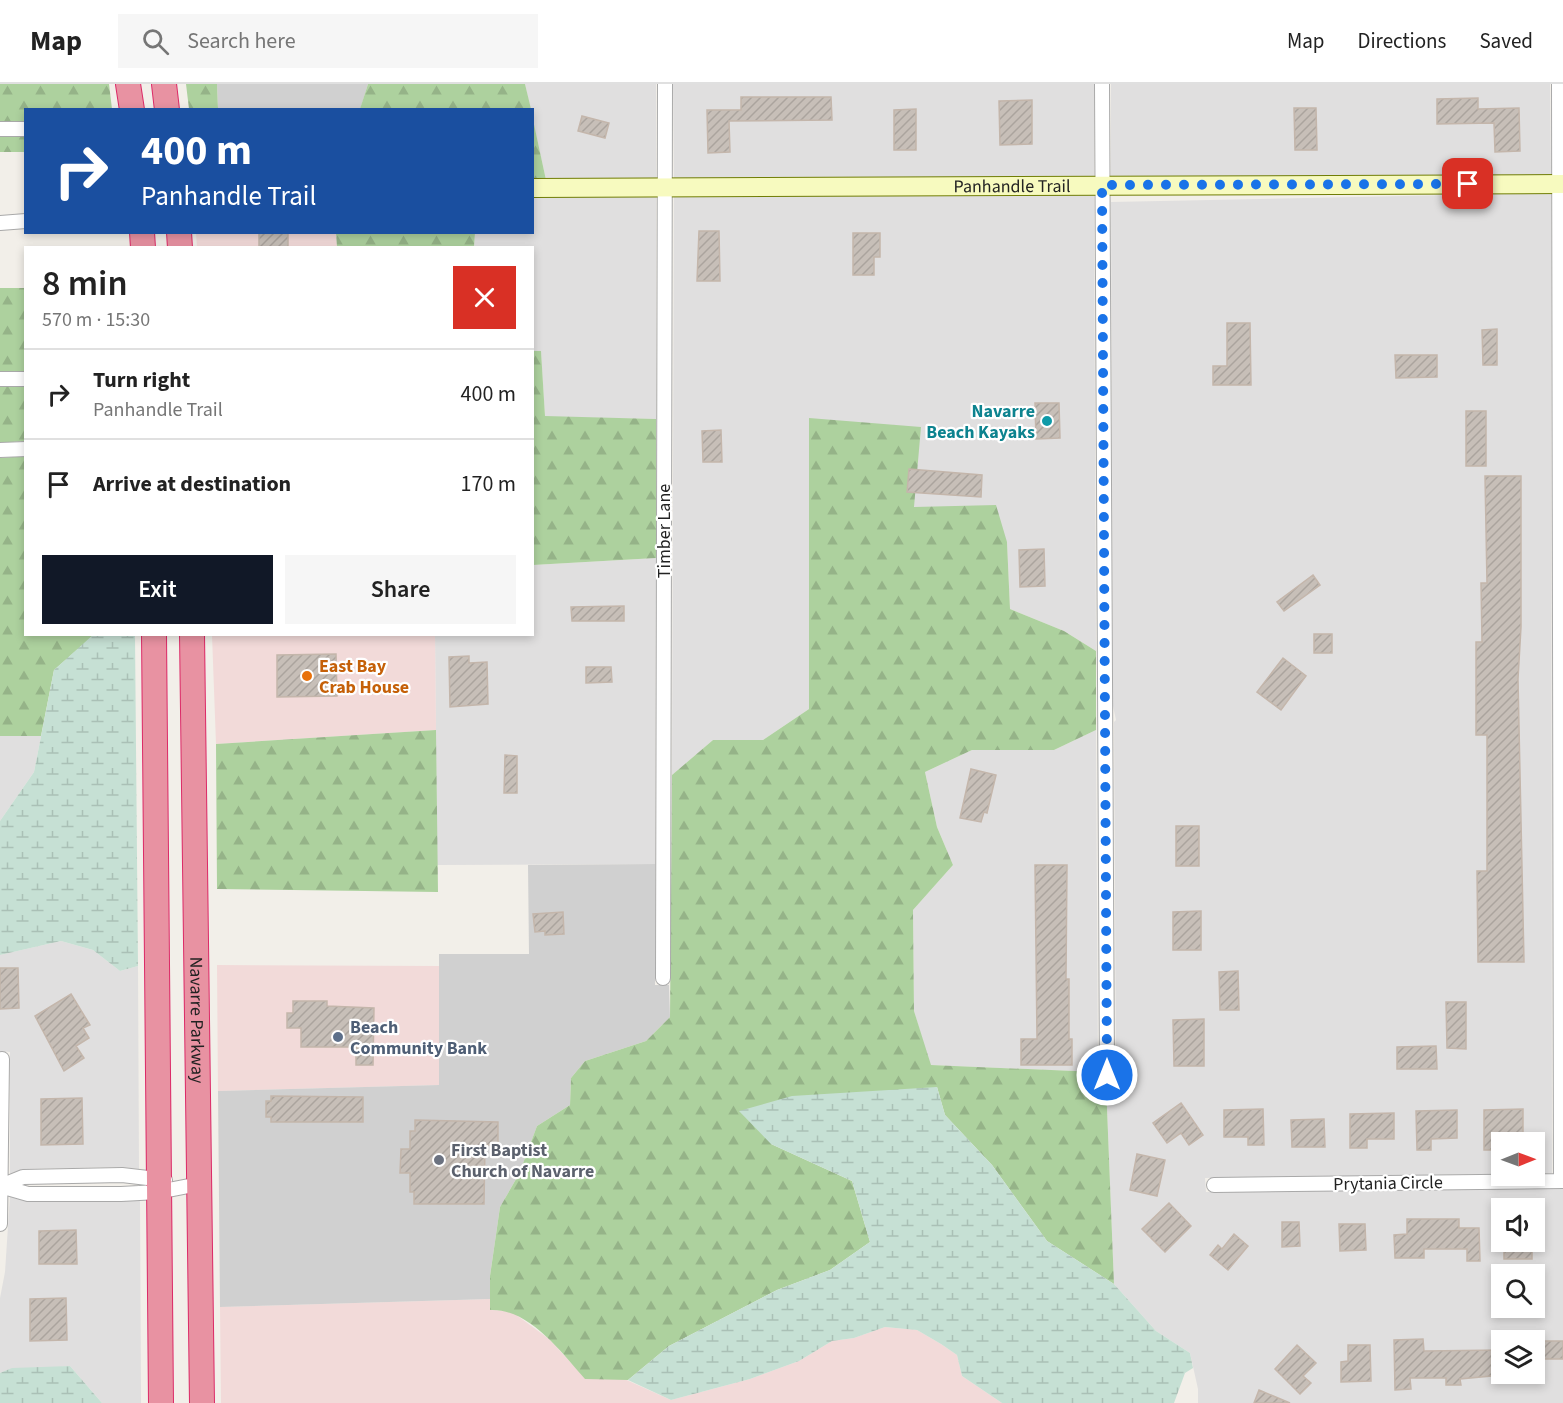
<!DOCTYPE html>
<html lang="en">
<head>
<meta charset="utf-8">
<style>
	:root { --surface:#fff; --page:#f6f6f6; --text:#222; --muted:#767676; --line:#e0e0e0; --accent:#111827 }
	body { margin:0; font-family:"Source Sans 3",sans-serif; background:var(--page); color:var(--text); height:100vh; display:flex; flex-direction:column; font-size:22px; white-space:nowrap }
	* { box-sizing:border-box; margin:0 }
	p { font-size:20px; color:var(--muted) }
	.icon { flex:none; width:33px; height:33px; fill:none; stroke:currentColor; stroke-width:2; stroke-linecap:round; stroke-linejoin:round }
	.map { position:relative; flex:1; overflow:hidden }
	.details { position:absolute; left:24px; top:162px; width:510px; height:390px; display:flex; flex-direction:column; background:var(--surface); border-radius:0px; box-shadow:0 3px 9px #0003 }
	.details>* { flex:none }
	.top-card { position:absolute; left:24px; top:24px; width:510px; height:126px; border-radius:0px; box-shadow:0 3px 9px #0003; background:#1a4fa0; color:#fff; overflow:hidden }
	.needle { width:39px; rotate:89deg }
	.tools { position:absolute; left:1491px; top:1048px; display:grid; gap:12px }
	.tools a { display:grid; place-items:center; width:54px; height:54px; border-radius:0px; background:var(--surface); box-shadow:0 3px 9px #0003; font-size:30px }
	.pin { position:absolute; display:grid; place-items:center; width:51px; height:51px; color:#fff; margin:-26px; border-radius:12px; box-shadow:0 3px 9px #0006 }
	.me { position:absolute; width:66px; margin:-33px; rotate:0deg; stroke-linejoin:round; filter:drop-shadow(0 0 4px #0008) }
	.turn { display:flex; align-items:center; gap:21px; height:126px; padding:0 18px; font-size:27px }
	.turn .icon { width:78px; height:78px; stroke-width:2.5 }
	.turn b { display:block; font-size:42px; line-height:51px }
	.round { display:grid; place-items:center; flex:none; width:63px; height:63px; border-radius:0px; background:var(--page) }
	.head { display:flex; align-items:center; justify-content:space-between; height:102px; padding:0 18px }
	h1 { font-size:36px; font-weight:600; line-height:45px }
	.button { display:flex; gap:12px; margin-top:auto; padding:12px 18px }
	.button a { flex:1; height:69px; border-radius:0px; background:var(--accent); color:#fff; font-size:24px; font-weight:600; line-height:69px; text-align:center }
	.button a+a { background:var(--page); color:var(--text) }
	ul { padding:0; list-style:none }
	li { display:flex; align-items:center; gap:18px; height:90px; padding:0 18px; border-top:2px solid var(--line) }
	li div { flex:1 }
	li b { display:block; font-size:22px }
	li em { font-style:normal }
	header { display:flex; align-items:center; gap:36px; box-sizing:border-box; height:84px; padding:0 30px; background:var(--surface); border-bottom:2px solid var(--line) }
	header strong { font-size:28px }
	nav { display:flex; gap:33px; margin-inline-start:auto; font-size:21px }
	.search { width:420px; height:54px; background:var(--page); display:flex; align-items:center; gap:15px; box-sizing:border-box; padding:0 21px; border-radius:0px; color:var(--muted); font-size:22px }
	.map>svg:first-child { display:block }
	.residential { fill:#e0dfdf; fill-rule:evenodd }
	.commercial { fill:#f2dad9 }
	.religious { fill:#d0d0d0 }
	.forest { fill:url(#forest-firs) }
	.wetland { fill:url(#wetland-marsh) }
	.building { fill:url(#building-hatch); stroke:#c4b6ab; stroke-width:1.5 }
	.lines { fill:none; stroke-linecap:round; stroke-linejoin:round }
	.street-casing { stroke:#a9a9a9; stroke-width:16 }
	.secondary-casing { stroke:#707d05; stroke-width:20 }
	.highway-casing { stroke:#dc2a67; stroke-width:26 }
	.street { stroke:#fff; stroke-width:14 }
	.secondary { stroke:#f7fabf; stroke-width:18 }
	.highway { stroke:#e892a2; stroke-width:24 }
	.route { stroke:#1a73e8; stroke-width:10; stroke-dasharray:0 18 }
	.culture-dot { fill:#0f9aa8; stroke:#fff; stroke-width:2 }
	.food-dot { fill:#e8710a; stroke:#fff; stroke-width:2 }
	.service-dot { fill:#5c6f8a; stroke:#fff; stroke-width:2 }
	.worship-dot { fill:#6b7280; stroke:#fff; stroke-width:2 }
	.labels { text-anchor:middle; stroke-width:4.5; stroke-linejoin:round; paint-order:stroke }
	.street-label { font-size:18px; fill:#222; stroke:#fff }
	.culture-label { font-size:18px; font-weight:bold; fill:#0d838f; stroke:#fff; text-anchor:end }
	.food-label { font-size:18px; font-weight:bold; fill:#c56008; stroke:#fff; text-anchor:start }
	.service-label { font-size:18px; font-weight:bold; fill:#4e5e75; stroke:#fff; text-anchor:start }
	.worship-label { font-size:18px; font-weight:bold; fill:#5b616d; stroke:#fff; text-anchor:start }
</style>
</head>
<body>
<header>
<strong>Map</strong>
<div class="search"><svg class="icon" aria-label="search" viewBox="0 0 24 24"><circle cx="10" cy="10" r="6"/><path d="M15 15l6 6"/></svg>Search here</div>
<nav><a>Map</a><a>Directions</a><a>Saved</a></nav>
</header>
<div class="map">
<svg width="1563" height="1319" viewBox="0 0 1563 1319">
	<defs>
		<pattern id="forest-firs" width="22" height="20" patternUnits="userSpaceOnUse" patternTransform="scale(1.5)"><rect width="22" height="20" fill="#add19e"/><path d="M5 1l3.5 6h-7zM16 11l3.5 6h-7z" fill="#95b388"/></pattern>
		<pattern id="wetland-marsh" width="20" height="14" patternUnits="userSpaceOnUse" patternTransform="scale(1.5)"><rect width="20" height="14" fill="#c6e0d4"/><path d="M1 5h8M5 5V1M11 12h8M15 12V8" fill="none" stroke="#aac0b6"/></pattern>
		<pattern id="building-hatch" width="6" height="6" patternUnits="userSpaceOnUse" patternTransform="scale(1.5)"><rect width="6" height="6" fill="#c7bfb8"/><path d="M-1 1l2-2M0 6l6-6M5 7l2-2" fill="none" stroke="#aba49e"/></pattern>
	</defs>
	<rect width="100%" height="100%" fill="#f2efe9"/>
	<path class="residential" d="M525,0h131v96h-110z
		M673,0h421v93l-420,3z
		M1111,0h439l1,92 -440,1z
		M1094,108l2,459 -32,-20 -54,-22 -3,-67 -93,-35 -105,-88v290l-46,31h-50l-41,35 2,-580z
		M1551,109l1,980 -17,1 -1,-31h-32l-1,31 -296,4 1,14 357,-4v215h-365v-14l-8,-36 -34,-22 -42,-47 -8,-201 10,-1 -2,-360 2,-2 -3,-14 -2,-504zM1502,1125h32v33h-32zM1502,1191h32v33h-32zM1502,1257h32v33h-32z
		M533,111h123v224l-111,-2 -4,-65 -8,-1 -1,-103h-58l1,-15 57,-1z
		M656,474l-1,306 -218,1 -2,-230 97,-1 1,-69z
		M1096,646l2,342 -168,-7 -16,-54 -1,-101 40,-45 -16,-38 -12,-55 47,-22h82z
		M0,652h41l-7,36 -34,49z
		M61,857l32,9 27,21 18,-5 1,203 -18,-2 -98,2 -13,5v-122l-10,-1v-96z
		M10,1112l18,5h112l1,202h-39l-32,-37 -70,7v-75l5,-26z"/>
	<path class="commercial" d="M196,149h140l1,14h-140z
		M212,551h223l1,95 -220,14z
		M217,881l222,1v119l-221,6z
		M490,1215l1,11 20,1 38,28 36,39h37l49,22 79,-21 49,-18 33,-20 22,-3 31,-11 32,3 24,14 16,11 5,21 40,27h-781l-1,-96z"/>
	<path class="religious" d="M217,0h151l-8,26 -142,-1z
		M655,780v121h14l1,32 -24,24 -61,20 -14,17 -1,27 -33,21 -18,48 -19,33 -10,69v23l-270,8 -2,-216 221,-6v-131h90l-1,-89z"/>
	<path class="forest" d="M0,0h109l3,25 -86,1 -1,11 -25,1z
		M186,0h31l1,25h-29z
		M368,0h157l6,25h-171z
		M532,31l14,65h-13z
		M25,52v16h-25v-15z
		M336,149h139l-1,14h-137z
		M0,204h25v153l-25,2z
		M533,267h8l4,65 111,3v139l-123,7z
		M809,334l112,9 -7,80 82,-2 11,37 3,67 54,22 32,20v79l-42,20h-82l-47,22 12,55 16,38 -40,45 1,101 17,54 167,7 1,11h7l8,201 -67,-43 -55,-76 -47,-50 -8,-28 -166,57 81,37 18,61 -40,28 -53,20 -108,56 -41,34 -43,-1c-24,-27 -56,-71 -95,-69v-34l10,-69 19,-33 18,-48 33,-21 1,-27 14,-17 61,-20 24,-24 2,-242 41,-35h50l46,-31z
		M25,372l1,178 68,1 -40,35 -13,66h-41v-278z
		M436,646l2,162 -221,-3 -1,-145z"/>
	<path class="wetland" d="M94,550l41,1 3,331 -18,5 -27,-21 -32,-9 -61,14v-134l34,-49 20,-102z
		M937,1003l8,28 47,50 55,76 67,43 42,47 34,22 3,15 -8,5 -11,30h-172l-40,-27 -5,-21 -16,-11 -24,-14 -32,-3 -31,11 -22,3 -33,20 -49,18 -79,21 -43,-20 41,-34 108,-56 53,-20 40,-28 -18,-61 -81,-37 -32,-33 53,-15z
		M70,1282l32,37h-102v-30l12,-5z"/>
	<path class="building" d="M741,13h90l1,23 -103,1 1,31 -22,1 -1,-43h34z
		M1478,14v11l41,-1 1,43 -25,1 -1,-29 -57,1v-25z
		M1032,16v44l-32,1 -1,-44z
		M1294,24h22l1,42h-22z
		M916,25v41h-22v-40z
		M582,32l27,7 -4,15 -27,-7z
		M699,147h20l1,50h-23z
		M259,148h29v16h-29z
		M853,149h27v24h-6v18h-21z
		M1227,239h23l1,62h-38v-19h14z
		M1497,245v36h-14l-1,-35z
		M1395,271h42v22l-41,1z
		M1035,319h24l1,35 -24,1z
		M1466,327h20v55h-20z
		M721,346l1,32h-19l-1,-31z
		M909,385l73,6 -1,22 -74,-5z
		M1485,392h36v151l-3,52 6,283h-46l-1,-91h10v-136h-11v-93h6l-1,-59h6z
		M1044,465l1,37 -25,1 -1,-37z
		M1313,491l7,10 -36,26 -7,-9z
		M624,522v15h-52l-1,-14z
		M1314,550h18v19h-18z
		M336,570l1,42 -60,1v-42z
		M469,572v7l18,-1 1,42 -38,3 -1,-50z
		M1283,574l23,18 -25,34 -24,-18z
		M586,583h25l1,15 -26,1z
		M505,671l12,1v37h-13z
		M971,685l25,6 -9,38 -3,-1 -3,10 -21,-4z
		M1176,742h23v40h-23z
		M1035,781h32l-1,114h3v60h3v26h-51v-26h16z
		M1201,827v39h-28v-38z
		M563,828l1,22 -19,1v-4l-10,1 -2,-18z
		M0,884h18l1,40 -19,1z
		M1238,887l1,39h-19l-1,-38z
		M71,910l19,31 -7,3 6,10 -13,8 8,12 -20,13 -29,-55z
		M293,917h34v5l47,2 -1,57h-17v-18h-55v-19h-14v-15h6z
		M1446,918h20v47l-19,-1z
		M1204,935v47h-30l-1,-46z
		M1436,962l1,23h-40v-22z
		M271,1012l92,1v25h-92v-5h-5v-16h5z
		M82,1014l1,46 -42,1v-46z
		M1181,1019l22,32 -14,10 -8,-12 -14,10 -14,-20z
		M1263,1025l1,36h-16v-8h-24v-27z
		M1523,1025v27l-24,1 1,13h-16v-40z
		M1457,1026v28l-26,1v11h-14l-1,-39z
		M1394,1029v26h-27v9h-17v-34z
		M1324,1035l1,28h-33l-1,-27z
		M415,1036l83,2v23h-13l-1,59h-70v-12h-4v-19h-10l1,-24h9v-18h5z
		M1137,1070l28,6 -8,36 -27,-6z
		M1169,1119l22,23 -26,26 -23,-23z
		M1407,1135h52v9h20l1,33h-13v-12h-43v9h-29l-1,-23 13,-1z
		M1282,1138h17l1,24 -18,1z
		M1339,1140h26l1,26 -26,1z
		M76,1146l1,34h-38v-33z
		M1234,1150l14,12 -20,24 -18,-15 8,-10 4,4z
		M1504,1158h28v17h-28z
		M66,1214l1,42 -37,1v-42z
		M1423,1255l1,12 78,-1v25l-42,4 1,6h-15v-7h-36l1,11 -16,1 -1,-50z
		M1534,1257h29v18h-29z
		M1297,1261l19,18 -13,13 8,7 -11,11 -25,-25z
		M1348,1261h22l1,36 -30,1v-20l7,-1z
		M1259,1306l31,13h-36z"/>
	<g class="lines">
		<g class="street-casing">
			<path id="street" d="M1102,0l5,991
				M1559,0l2,1097
				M0,45h26
				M0,139l26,-2
				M0,295h26
				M0,366l26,-1
				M663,894l2,-894
				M1214,1101l349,-4
				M0,1102l28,8h93l37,-2 41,-8
				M1,1102l22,-9 99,-2 43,5
				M0,1140l2,-165"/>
		</g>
		<g class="secondary-casing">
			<g id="secondary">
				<path id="s1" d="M532,104l1031,-4"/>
			</g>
		</g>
		<g class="highway-casing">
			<g id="highway">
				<path d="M128,0l4,26"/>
				<path d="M164,0l3,26"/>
				<path d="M142,148l1,16"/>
				<path d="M179,148l1,16"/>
				<path d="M154,550l7,769"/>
				<path id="s2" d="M192,550l10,769"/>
			</g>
		</g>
		<use href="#street" class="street"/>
		<use href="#secondary" class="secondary"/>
		<use href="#highway" class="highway"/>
	</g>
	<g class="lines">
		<path class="route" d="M1107,991l-5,-890 366,-1"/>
	</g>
	<circle class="culture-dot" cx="1047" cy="337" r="6"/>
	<circle class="food-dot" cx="307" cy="592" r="6"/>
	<circle class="service-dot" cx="338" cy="953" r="6"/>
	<circle class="worship-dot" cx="439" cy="1076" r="6"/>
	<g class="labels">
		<g class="street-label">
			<text dy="6" stroke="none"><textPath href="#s1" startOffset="480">Panhandle Trail</textPath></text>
			<text transform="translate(664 447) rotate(-90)" y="6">Timber Lane</text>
			<text dy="6" stroke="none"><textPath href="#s2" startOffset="386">Navarre Parkway</textPath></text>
			<text transform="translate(1388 1099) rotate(-1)" y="6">Prytania Circle</text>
		</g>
		<g class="culture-label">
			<text x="1035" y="333">Navarre<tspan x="1035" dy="21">Beach Kayaks</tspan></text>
		</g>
		<g class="food-label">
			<text x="319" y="588">East Bay<tspan x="319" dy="21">Crab House</tspan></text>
		</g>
		<g class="service-label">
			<text x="350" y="949">Beach<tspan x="350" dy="21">Community Bank</tspan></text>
		</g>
		<g class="worship-label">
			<text x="451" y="1072">First Baptist<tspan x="451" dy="21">Church of Navarre</tspan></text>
		</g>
	</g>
</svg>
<div class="tools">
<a><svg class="needle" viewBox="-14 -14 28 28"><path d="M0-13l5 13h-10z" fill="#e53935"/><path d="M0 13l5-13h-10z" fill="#767676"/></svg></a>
<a><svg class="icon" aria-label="sound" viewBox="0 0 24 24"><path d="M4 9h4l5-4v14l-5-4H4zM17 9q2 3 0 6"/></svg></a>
<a><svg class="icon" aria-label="search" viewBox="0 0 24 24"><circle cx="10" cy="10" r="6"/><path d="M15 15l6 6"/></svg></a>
<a><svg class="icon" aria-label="layers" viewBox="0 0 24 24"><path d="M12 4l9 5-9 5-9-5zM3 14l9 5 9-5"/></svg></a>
</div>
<div class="pin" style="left:1468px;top:100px;background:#d93025"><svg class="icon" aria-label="arrive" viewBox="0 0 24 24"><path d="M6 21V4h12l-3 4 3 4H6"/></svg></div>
<svg class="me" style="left:1107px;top:991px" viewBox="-20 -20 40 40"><circle r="17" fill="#1a73e8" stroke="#fff" stroke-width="3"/><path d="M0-11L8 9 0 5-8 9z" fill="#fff"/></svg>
<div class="top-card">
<div class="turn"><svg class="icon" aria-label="right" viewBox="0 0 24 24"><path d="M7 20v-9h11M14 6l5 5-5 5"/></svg><div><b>400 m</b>Panhandle Trail</div></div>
</div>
<section class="details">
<div class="head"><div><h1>8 min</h1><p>570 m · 15:30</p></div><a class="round" style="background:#d93025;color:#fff"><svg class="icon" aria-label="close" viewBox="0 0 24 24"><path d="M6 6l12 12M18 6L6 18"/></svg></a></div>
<ul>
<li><svg class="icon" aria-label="right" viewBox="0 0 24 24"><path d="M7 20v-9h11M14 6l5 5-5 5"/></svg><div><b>Turn right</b><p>Panhandle Trail</p></div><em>400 m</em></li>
<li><svg class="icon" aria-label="arrive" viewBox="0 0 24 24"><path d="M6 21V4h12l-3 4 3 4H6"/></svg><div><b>Arrive at destination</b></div><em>170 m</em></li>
</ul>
<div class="button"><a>Exit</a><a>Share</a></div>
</section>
</div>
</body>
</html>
